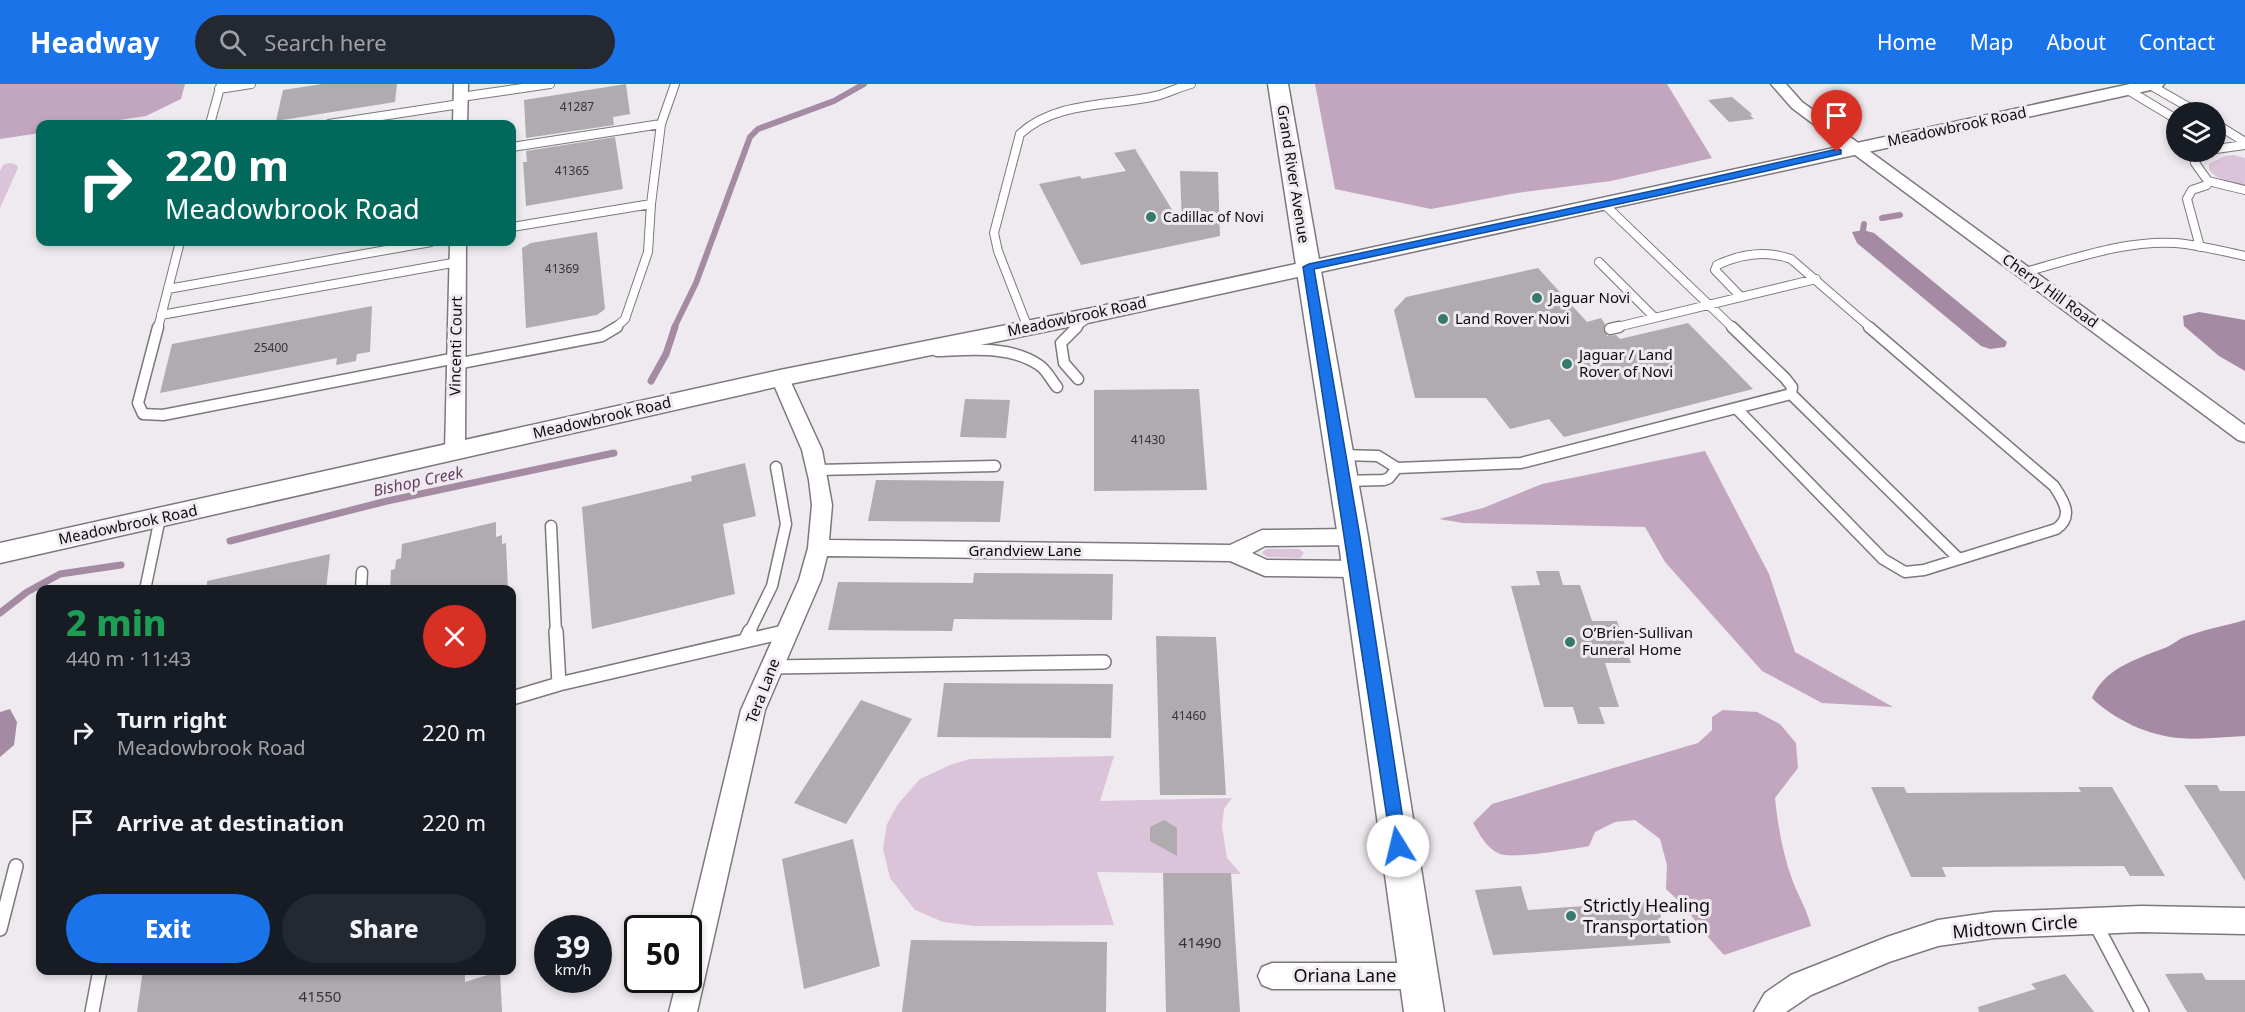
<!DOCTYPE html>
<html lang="en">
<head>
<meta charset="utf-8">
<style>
	:root { --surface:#171b24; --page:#242831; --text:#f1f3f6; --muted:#9ea1a6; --accent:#1a73e8 }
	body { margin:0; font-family:"Noto Sans",sans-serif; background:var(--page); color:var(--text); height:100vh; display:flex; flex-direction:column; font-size:22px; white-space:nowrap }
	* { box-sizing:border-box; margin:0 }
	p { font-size:20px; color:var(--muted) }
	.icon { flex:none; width:33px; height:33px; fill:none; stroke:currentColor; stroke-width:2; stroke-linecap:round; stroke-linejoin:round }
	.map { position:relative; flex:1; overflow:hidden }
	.panel { position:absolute; left:36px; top:501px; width:480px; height:390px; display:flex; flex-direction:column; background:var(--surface); border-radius:12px; box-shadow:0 3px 9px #0003 }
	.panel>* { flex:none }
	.top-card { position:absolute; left:36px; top:36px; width:480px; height:126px; border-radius:12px; box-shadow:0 3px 9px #0003; background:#00695c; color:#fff; overflow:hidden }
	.tools { position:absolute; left:2166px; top:18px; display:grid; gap:12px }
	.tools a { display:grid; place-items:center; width:60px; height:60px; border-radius:50%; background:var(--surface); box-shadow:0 3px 9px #0003; font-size:30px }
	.speed { position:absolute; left:534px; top:831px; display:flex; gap:12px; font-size:30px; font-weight:700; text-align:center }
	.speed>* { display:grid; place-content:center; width:78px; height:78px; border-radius:50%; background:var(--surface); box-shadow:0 3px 9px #0003; line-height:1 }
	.speed small { font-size:15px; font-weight:400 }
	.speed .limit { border:3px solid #111; border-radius:9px; background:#fff; color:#111 }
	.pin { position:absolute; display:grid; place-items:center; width:51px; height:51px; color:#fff; margin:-62px -26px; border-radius:50% 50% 50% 0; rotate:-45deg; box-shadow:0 0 6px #0007 }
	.pin .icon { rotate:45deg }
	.me { position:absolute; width:66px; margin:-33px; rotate:351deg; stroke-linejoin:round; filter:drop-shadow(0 0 4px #0008) }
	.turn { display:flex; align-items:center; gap:21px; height:126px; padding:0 30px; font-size:27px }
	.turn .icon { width:78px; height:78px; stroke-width:2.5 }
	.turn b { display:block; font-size:42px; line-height:51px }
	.round { display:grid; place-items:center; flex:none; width:63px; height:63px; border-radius:32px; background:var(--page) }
	.summary { display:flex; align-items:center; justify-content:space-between; height:102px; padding:0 30px }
	h1 { font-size:36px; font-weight:800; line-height:45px; color:#1e9e55 }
	.primary-button { display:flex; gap:12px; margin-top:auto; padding:12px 30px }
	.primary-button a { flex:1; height:69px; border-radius:36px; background:var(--accent); color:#fff; font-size:24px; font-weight:800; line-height:69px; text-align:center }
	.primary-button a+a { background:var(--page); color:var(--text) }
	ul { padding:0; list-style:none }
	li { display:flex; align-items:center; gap:18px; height:90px; padding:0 30px }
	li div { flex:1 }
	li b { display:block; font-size:22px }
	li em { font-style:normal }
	header { display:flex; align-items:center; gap:36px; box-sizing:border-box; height:84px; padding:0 30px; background:var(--accent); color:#fff }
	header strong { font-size:28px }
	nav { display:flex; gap:33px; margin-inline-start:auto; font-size:21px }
	.search { width:420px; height:54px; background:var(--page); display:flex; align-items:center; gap:15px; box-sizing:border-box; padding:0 21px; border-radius:33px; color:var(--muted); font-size:22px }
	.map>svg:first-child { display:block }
	.green { fill:#dbc3d9 }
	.forest { fill:#c2a6bf }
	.water { fill:#a48aa2 }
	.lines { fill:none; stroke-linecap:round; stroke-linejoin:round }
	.stream-far1 { stroke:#a48aa2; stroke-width:6 }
	.stream { stroke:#a48aa2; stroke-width:7 }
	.building { fill:#afabaf }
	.service-far2-casing { stroke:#7c787c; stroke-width:10 }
	.service-far1-casing { stroke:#7c787c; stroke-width:13 }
	.service-casing { stroke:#7c787c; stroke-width:16 }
	.minor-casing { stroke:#7c787c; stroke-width:3 }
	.tertiary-casing { stroke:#7c787c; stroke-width:3 }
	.secondary-casing { stroke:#7c787c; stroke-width:3 }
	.service-far2 { stroke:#fff; stroke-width:8 }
	.service-far1 { stroke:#fff; stroke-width:10 }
	.service { stroke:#fff; stroke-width:13 }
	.minor { fill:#fff; fill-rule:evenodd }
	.tertiary { fill:#fff; fill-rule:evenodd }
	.secondary { fill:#fff; fill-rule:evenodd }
	.route { fill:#1a73e8; stroke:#114b97; stroke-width:1.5 }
	.poi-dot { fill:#377a6d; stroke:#efeaef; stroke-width:2 }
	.labels { text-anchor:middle; stroke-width:6; stroke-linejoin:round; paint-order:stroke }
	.number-label { font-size:12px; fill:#363436 }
	.far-poi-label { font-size:14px; fill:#0d0c0d; stroke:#efeaef; text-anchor:start }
	.street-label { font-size:15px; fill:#0d0c0d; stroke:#efeaef }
	.poi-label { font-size:15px; fill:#0d0c0d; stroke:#efeaef; text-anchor:start }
	.near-number-label { font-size:15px; fill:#363436 }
	.water-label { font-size:16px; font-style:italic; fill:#674065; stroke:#efeaef }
	.near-poi-label { font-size:18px; fill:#0d0c0d; stroke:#efeaef; text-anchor:start }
	.near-street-label { font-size:18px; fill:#0d0c0d; stroke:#efeaef }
</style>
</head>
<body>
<header>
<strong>Headway</strong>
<div class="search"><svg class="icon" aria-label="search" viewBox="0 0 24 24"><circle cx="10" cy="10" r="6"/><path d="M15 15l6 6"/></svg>Search here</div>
<nav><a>Home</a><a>Map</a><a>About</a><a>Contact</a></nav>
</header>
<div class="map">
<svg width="2245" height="928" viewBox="0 0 2245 928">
	<rect width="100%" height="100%" fill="#efeaef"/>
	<path class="green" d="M2234,71l11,3v28c-14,-3 -26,-5 -36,-16v-6l16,-8z
		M10,79l7,2 1,3 -18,40v-37l3,-6z
		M1266,465h33l5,4 -4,5 -33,-1 -5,-4z
		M1114,672l-14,45 132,-3 -8,11 -2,18 5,31 14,16 -144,-2 17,53 -140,1 -31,-4 -28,-12 -25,-32 -7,-29 4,-25 11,-20 22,-25 30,-14 20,-6z"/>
	<path class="forest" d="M0,0h185l-4,15 -35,17 -53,8h-53v9l-40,6z
		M1315,0h352l45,74 -101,23 -94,12 -86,16 -96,-20z
		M1705,367l64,123 26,78 98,55 -71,-4 -60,-32 -97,-109 -20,-35 -182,-4 -24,-4 44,-11 59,-24z
		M1723,626l34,2 23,12 16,19 2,25 -23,30c3,29 8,57 18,84 6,15 14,28 18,44l-87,29c-21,-22 -35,-46 -58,-66l1,-24 -7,-26 -25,-19 -20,2 -20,10 -6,14c-15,3 -77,13 -89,8 -14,-6 -20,-19 -27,-31l19,-19 206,-61 14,-13v-13z"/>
	<path class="water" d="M1863,146l11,3 133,109 -2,5 -15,2 -9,-3 -124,-103 -5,-11z
		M2199,228l46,8v51l-26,-15 -35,-30 -1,-10z
		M2245,536v116c-21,1 -44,4 -66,2 -30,-2 -66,-19 -87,-40 12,-29 42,-38 70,-49 7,-2 13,-7 20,-11 19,-8 43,-12 63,-18z
		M10,625l7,13 -3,23 -14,12v-45z"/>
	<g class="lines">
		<path class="stream-far1" d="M1882,134l18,-3
			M1863,146l1,-6
			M674,244l22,-45 54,-146 8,-8 76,-28 30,-17"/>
		<path class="stream" d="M651,297l15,-27 9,-27
			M230,457l157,-40 227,-48
			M0,529l27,-21 33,-18 61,-9"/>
	</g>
	<path class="building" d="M322,0h75l-2,18 -119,19 7,-31z
		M626,0l4,30 -17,3 1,8 -88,13 -2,-38z
		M1732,13l20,17 -2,1 4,4 -25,3 -21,-22z
		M615,53l8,52 -97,17 -3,-44h4l-1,-11z
		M1135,65l47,77 -2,-55 38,1 2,64 -139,29 -42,-81 41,-8 2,3 44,-8 -12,-18z
		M597,148l8,77 -8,6 -71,13 -4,-80 9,-5z
		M1538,184l49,54 14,-4 4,6 -2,6 4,6 9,-1 4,4 68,-16 65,66 -189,48 -15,-18 -39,10 -24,-31h-71l-21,-88 12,-13z
		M372,222l-2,46 -13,2 -1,7 -20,4 1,-7 -177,35 12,-49z
		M1199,305l8,101 -113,1v-101z
		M965,315l45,1 -4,38 -46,-1z
		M745,379l11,53 -33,8 12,70 -143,35 -10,-122 110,-26 -1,-5z
		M876,396l128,1 -4,41 -132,-1z
		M496,438v15l6,-2v9l4,-1 2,47h-118l1,-20 4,-1 1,-9 5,-2 1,-14z
		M330,470l-4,36h-119v-9z
		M1536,487h23l4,14h17l12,36h25l14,42h-26l14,44h-20l6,17h-27l-5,-17h-29l-33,-121 29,-1z
		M974,489l139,1 -1,46 -158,-1 -2,12 -124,-1 10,-48 135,1z
		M1156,552l60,1 10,158h-66z
		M944,599l169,1 -2,54 -174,-1z
		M861,616l51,19 -66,105 -52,-21z
		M2184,701h33l3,6h25v90z
		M1871,703h33l3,6 174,-1 -3,-5h34l53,89h-35l-6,-10 -182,1 4,10h-35z
		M1164,736l13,8v28l-27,-15v-14z
		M853,755l27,127 -76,23 -22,-130z
		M1163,789h68l9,139h-74z
		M1521,802l7,24 127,-9 16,42 -178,12 -18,-65z
		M911,856l196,2 -1,70h-204z
		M143,886h322v12l35,-11 2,41h-365z
		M2202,889l4,7h39v32h-58l-22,-38z
		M2065,890l29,38h-115l-1,-5 58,-18 -5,-5z"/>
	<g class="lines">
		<g class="service-far2-casing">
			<path id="service-far2" d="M2150,1l47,27
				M219,5l32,-5
				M2128,6l48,29
				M461,13l89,-13
				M210,40l11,-40
				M329,40l131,-20
				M2216,40l29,18
				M512,63l149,-23
				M2216,65l29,-4
				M2208,68l-11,6 -2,5 13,18 37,9
				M1605,121l128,123
				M512,143l139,-23
				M2200,163l-13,-48 5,-9 15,-5 1,-4
				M1599,178l56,56
				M2025,188c49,-13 99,-32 151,-29 23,2 46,8 69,13
				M168,205l263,-47
				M1741,213l-26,-27 2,-5c24,-11 49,-15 74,-6l80,69
				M161,231l297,-53
				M158,244l22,-86
				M615,244l10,-9 23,-67 3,-48 10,-80 14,-40
				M1028,244l-30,-77 -4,-18 26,-99c35,-33 92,-28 136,-38 12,-3 23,-9 35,-12
				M1075,244l15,-12
				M1613,244l203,-49"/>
		</g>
		<g class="service-far1-casing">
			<path id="service-far1" d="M158,243l-20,76 5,11 20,1 293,-57
				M1077,243l-16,16 3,20 14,16
				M1610,245l9,-2
				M937,267c33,-1 73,-6 102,14 8,5 12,15 18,22
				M456,280l146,-28 15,-9
				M1791,310l168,165
				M1736,324l147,151 22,13 19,-2 132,-41c18,-12 8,-28 -2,-43l-185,-159
				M1340,371l38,1 19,12 -8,10 -5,2 -40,1
				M1397,384l124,-5 270,-69 1,-7 -7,-9 -53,-51
				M817,386l178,-4
				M551,442l5,107
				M145,506l15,-72
				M361,506l1,-18
				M749,549l23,-47 14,-62 -10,-57
				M781,549l7,-2"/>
		</g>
		<g class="service-casing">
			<path id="service" d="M556,547l3,53
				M745,557l5,-10
				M772,583l332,-5
				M512,614l47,-14 229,-53
				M2094,837l48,91
				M0,845l16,-63
				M92,928l8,-42"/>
		</g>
		<g class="minor-casing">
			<path id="minor" d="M454,0h14l-1,40h-14z
				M1771,0h15l16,18 443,323v17l-7,-2 -446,-332z
				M450,158h16l-1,209 -3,5 -7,2 -7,-2 -3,-5z
				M780,288l7,2 2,4 33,72 10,55 -3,35 401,5 32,-15 91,-1 7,2 3,6 -3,6 -7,2 -88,1 -13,7 15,7 90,1 8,2 3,6 -3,6 -8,2 -92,-1 -35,-15 -403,-5 -6,24 -56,130 -68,302h-28l8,-32h11v-49l53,-221 58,-130 9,-32 4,-43 -3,-25 -7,-30 -31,-72 2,-4z
				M2141,822l104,2v26l-104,-2 -147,6 -56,8 -49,16 -78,33 -25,17h-32l11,-19 26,-18 96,-38 51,-17 56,-8z
				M1272,879h146l10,4 4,9 -4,9 -10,4h-146l-10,-4 -4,-9 4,-9z"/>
		</g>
		<g class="tertiary-casing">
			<path id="tertiary" d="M2130,0h34l-3,4 -6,1 -1063,233 -312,64 -780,177v-20l780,-173 312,-62z"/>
		</g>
		<g class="secondary-casing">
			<path id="secondary" d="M1268,0h20l80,453 76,475h-40l-66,-475z"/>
		</g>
		<use href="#service-far2" class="service-far2"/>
		<use href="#service-far1" class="service-far1"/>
		<use href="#service" class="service"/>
		<use href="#minor" class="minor"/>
		<use href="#tertiary" class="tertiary"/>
		<use href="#secondary" class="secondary"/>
	</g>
	<path class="route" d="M1837,65l4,1v4l-180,41 -347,74 46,268 47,309 -3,5 -6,3 -6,-3 -89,-584 6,-3 352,-75z"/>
	<g class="poi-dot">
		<circle cx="1151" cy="133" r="6"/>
		<circle cx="1537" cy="214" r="6"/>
		<circle cx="1443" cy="235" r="6"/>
		<circle cx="1567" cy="280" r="6"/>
		<circle cx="1570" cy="558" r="6"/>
		<circle cx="1571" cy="832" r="6"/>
	</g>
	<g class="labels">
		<g class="number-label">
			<text x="577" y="27">41287</text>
			<text x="572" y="91">41365</text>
			<text x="562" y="189">41369</text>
			<text x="271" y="268">25400</text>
			<text x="1148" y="360">41430</text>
			<text x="1189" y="636">41460</text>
		</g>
		<g class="far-poi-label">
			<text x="1163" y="138">Cadillac of Novi</text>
		</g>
		<g class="street-label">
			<text transform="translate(1957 43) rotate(-12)" y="5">Meadowbrook Road</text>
			<text transform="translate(1293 90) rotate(81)" y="5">Grand River Avenue</text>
			<text transform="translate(2050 207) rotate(36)" y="5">Cherry Hill Road</text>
			<text transform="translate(1077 233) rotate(-12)" y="5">Meadowbrook Road</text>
			<text transform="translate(456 262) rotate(-89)" y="5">Vincenti Court</text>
			<text transform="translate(602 334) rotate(-13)" y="5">Meadowbrook Road</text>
			<text transform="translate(128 441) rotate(-12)" y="5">Meadowbrook Road</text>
			<text x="1025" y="472">Grandview Lane</text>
			<text transform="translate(763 607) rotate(-69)" y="5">Tera Lane</text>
		</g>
		<g class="poi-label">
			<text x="1549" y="219">Jaguar Novi</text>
			<text x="1455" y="240">Land Rover Novi</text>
			<text x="1579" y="276">Jaguar / Land<tspan x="1579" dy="17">Rover of Novi</tspan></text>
			<text x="1582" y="554">O’Brien-Sullivan<tspan x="1582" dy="17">Funeral Home</tspan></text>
		</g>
		<g class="near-number-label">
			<text x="1200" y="864">41490</text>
			<text x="320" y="918">41550</text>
		</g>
		<g class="water-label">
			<text transform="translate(418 397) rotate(-12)" y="6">Bishop Creek</text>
		</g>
		<g class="near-poi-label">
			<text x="1583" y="828">Strictly Healing<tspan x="1583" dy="21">Transportation</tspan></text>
		</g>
		<g class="near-street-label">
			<text transform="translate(2015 843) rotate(-5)" y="6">Midtown Circle</text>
			<text x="1345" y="898">Oriana Lane</text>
		</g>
	</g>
</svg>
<div class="tools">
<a><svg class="icon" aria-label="layers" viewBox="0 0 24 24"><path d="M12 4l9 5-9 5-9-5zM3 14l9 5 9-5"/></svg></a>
</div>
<div class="speed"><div>39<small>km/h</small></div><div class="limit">50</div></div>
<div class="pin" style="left:1837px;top:68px;background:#d93025"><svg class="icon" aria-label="arrive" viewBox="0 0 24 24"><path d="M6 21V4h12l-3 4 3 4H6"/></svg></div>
<svg class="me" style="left:1398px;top:762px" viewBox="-20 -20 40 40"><circle r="19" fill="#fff"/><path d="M0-13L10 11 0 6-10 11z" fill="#1a73e8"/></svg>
<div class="top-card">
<div class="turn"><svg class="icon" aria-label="right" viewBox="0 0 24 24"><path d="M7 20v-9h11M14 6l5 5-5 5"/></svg><div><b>220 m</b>Meadowbrook Road</div></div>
</div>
<section class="panel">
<div class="summary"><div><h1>2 min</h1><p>440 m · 11:43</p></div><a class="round" style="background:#d93025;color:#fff"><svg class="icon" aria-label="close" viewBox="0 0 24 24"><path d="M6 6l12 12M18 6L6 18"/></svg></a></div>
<ul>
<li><svg class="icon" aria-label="right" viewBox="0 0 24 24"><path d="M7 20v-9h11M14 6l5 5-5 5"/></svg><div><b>Turn right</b><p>Meadowbrook Road</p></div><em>220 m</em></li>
<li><svg class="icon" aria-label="arrive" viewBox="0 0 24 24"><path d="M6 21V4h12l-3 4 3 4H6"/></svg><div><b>Arrive at destination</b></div><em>220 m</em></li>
</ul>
<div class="primary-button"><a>Exit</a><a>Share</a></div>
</section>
</div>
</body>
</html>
